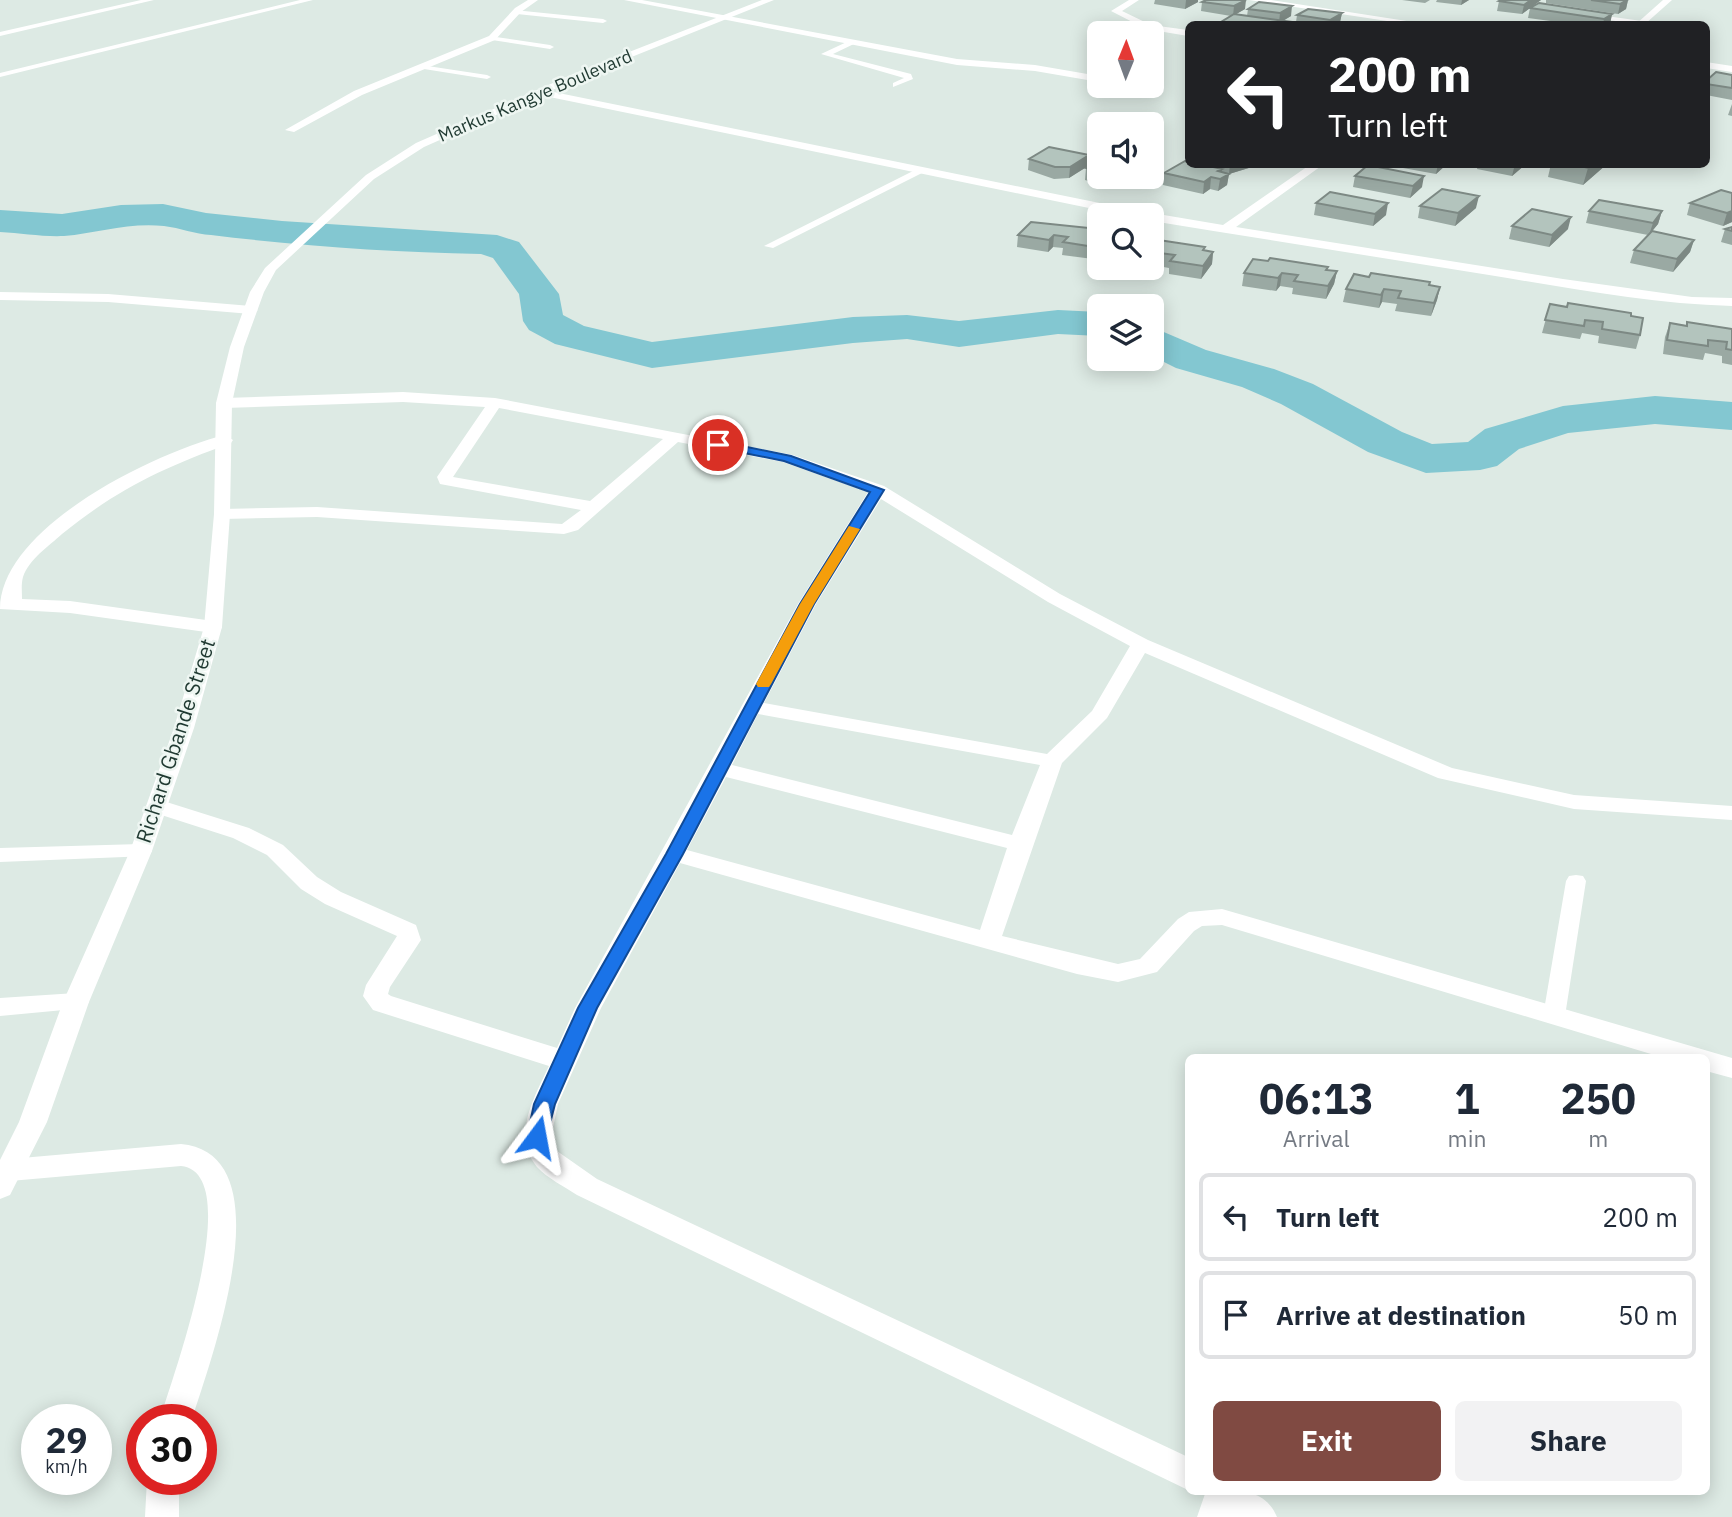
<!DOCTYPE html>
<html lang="en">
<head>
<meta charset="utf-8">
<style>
	:root { --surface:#fff; --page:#f2f2f3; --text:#1f2937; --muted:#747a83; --line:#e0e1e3; --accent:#804a42 }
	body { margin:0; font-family:"IBM Plex Sans",sans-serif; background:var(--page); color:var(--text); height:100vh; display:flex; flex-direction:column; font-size:26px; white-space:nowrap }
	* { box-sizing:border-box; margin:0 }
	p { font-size:23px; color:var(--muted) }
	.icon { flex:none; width:38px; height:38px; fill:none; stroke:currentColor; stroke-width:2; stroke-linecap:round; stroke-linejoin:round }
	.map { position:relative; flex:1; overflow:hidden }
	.drawer { position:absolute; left:1185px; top:1054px; width:525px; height:441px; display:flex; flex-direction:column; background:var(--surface); border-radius:10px; box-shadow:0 4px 18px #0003 }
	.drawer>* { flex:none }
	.top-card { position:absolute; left:1185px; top:21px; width:525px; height:147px; border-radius:10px; box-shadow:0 4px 18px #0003; background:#202124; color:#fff; overflow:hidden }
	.needle { width:46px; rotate:1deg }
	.controls { position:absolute; left:1087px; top:21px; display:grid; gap:14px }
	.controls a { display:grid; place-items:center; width:77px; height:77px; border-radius:10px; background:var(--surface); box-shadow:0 4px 18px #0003; font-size:35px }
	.speed { position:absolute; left:21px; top:1404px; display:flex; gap:14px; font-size:35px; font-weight:700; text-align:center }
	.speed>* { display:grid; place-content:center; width:91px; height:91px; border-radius:50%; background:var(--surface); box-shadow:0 4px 18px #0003; line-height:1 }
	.speed small { font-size:18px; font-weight:400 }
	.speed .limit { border:10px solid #d22; background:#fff; color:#111 }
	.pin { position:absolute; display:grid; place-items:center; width:60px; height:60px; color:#fff; margin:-30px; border:4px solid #fff; border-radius:50%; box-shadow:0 2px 7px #0007 }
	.me { position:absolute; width:77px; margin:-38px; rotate:13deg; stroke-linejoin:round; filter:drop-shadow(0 0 5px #0008) }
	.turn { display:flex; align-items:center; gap:24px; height:147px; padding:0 28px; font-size:32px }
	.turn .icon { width:91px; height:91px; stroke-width:2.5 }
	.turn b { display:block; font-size:49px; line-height:60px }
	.eta { display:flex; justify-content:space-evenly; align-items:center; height:119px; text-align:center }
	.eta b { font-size:42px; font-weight:700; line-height:49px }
	.primary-button { display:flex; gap:14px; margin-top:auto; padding:14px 28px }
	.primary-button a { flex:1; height:80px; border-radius:10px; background:var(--accent); color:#fff; font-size:28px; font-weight:700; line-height:80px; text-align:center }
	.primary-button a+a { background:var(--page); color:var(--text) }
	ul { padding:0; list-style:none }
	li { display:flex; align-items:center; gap:21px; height:88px; margin:0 14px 10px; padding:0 14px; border:4px solid var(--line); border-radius:10px }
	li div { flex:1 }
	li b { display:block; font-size:26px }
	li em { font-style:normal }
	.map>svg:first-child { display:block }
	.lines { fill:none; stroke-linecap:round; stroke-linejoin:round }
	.river { fill:#83c7d1; fill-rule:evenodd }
	.service { fill:#fff; fill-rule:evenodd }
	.minor { fill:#fff; fill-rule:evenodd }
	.tertiary { fill:#fff; fill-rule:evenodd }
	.wall { fill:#9aa9a3 }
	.shaded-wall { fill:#7d8984 }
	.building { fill:#b3c4bd; stroke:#7d8984; stroke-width:2 }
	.route { fill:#1a73e8; stroke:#114b97; stroke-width:2 }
	.slow { fill:#f59e0b }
	.labels { text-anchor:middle; stroke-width:5; stroke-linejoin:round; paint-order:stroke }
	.far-street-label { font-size:18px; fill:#1f3931; stroke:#eef6f2 }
	.street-label { font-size:21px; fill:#1f3931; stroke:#eef6f2 }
</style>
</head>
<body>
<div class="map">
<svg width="1732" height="1517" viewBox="0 0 1732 1517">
	<rect width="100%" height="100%" fill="#ddeae4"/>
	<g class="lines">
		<path class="river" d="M163,204l43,9 76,8 215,14 22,7 40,52 4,21 21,11 68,16 201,-25 54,-2 52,6 99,-11 41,2v24l-41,-2 -99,13 -52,-8 -54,4 -201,25 -97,-24 -26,-14 -6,-9 -4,-27 -26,-36 -12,-4c-90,-2 -181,-8 -270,-19 -16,-1 -31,-7 -47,-9 -34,-4 -67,7 -100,10 -21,1 -43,-3 -64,-4v-22l62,4 59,-9z
			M1152,327l54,23 68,19 39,15 89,48 30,12 36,-2 17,-13 78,-23 92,-10 77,6v28l-77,-6 -87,9 -49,16 -22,17 -17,4 -54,3 -58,-21 -87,-48 -39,-17 -66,-19 -24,-12z"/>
		<path class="service" d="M141,0h13l-154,36v-4z
			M300,0h13l-313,77v-4z
			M514,10l89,9 4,2 -4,2 -86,-9z
			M1584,13l58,8 4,2 -9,1 -50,-7z
			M489,36l61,9 4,2 -4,2 -58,-9z
			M851,40l7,2 -25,12 78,20 2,5 -20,8v-4l11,-5 -83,-24z
			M421,65l66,10 4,2 -4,2 -63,-10z
			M919,168l5,3 -2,2 -149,75 -9,-2z
			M1576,875l7,1 3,5 -21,135 -4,6 -7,2 -7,-2 -4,-6 23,-135 3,-5z"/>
		<path class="minor" d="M528,0h10l-17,12 -26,28 -133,55 -68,37 -9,-2 69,-39 135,-55 26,-28z
			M624,0h18l315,59 78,6 64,11v6l-64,-11 -78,-6z
			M1129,0h10l-17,11 29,14 37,5v6l-42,-7 -35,-18z
			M1249,0h22l155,24h-19z
			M1663,0h9l-27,24h-9z
			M1706,62l26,4v6l-26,-4z
			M539,89l600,122 6,4h-22l-588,-121z
			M1311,164h13l-88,63 327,52 129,18 40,1v8c-81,-2 -163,-18 -243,-31 -113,-18 -225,-36 -337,-54v-6h-5l5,-2 71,12z
			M0,292l108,2 143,12 7,4 -7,4 -143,-12 -108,-2z
			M403,392l92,6 298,57 91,31 176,108 88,46 304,128 122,27 158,11v14l-158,-11 -136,-31 -293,-125 -38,65 -45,45 -60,173 116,28 22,-5 38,-40 11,-7 33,-3 510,149v20l-26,-7v-14h-45l-439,-132 -20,1 -8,5 -37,41 -39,10 -41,-8 -397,-111 -79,145 -43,96 -7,33 6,14 40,28 591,278v33l-611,-295c-12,-8 -30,-17 -40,-28 -26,-31 -2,-71 12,-101l-176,-56 -10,-14 3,-11 31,-49 -72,-32 -24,-15 -34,-34 -34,-17 -84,-27 -3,-5 11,-7 92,29 34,17 34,32 24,15 75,33 5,15 -31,47 -2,7 3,2 166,52 18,-40 223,-404 70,-112 -85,-30 -105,-20 -100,88 -14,4 -247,-17 -95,2 -8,-5 8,-5 95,-2 245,17 19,-14 -141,-26 -3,-7 48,-70 -82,-5 -179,6 -8,-5 8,-5zM499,408l164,31 -73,62 -137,-24zM881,499l167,103 82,44 -38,65 -45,43 -283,-51 52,-99zM758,714l282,51 -28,70 -280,-70zM726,777l281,71 -27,82 -293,-80z
			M225,435l8,5 -2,3c-68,25 -112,45 -169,91 -13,12 -33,25 -39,43 -2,7 -1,15 -1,22l48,2 143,20 9,6 -2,4 -7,2 -143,-20 -70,-4c0,-81 153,-156 225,-174z
			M141,844l8,2 3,5 -3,5 -149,6v-14z
			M76,993l9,3 4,6 -4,6 -85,8v-18z
			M181,1144c106,10 30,215 11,275h-32c11,-37 88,-246 21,-253l-171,15 -10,-3v-16l10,-3z
			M147,1479h32v38h-34z
			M1206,1491c29,0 58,-5 71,26h-80z"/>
		<path class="tertiary" d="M762,0h12l-190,76 -160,71 -50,32 -98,91 -12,22 -20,55 -12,56 -2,111 -8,113 -28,101 -42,123 -63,151 -42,120 -37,73 -10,4v-39l19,-38 44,-120 67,-151 44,-123 30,-101 10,-113 2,-111 14,-56 20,-55 15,-24 101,-93 50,-32 162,-71z"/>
	</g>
	<path class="wall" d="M1155,0h43v2l-13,7 -31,-5z
		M1206,0l39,9 -9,5 11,2 1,-7 11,-7 32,14 -8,5 13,1 1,-7 45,-2 -2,9 -3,2h-117l1,-2 10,-6 -30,-5 1,-9z
		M1402,0h28l-5,3z
		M1437,0h32l-8,5 -25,-3z
		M1541,0l-19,14 -25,-3 2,-10z
		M1546,0h82l-2,9 -8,5 -72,-11z
		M1530,8l82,6 -2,10h-37l-45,-6z
		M1732,75v25l-26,-5v-14z
		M1732,104v12l-4,-1z
		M1089,155l-1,11 -19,12 -15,1 -26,-9 1,-11z
		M1099,160v17h45l-17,11h-15l-27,-8 1,-12z
		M1188,164h65l-1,3 -23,7 -2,11 -9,6 -8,-2 -7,5 -40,-9 1,-12z
		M1381,164h66l-11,10z
		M1478,164h48l-14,12 -35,-7z
		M1551,164h56l-24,21 -35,-8z
		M1355,176l67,11 -12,11 -57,-11z
		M1732,193v29l-9,4 -36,-11 3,-12z
		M1316,203l70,12 -13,11 -59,-11z
		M1420,206l56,2 -21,18 -37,-8z
		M1589,211h73l-4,13 -6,7 42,9 -4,12 -17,20 -43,-9 4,-13 14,-15 -62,-12z
		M1512,226l56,3 -19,18 -40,-8z
		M1732,227v18l-11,-3 4,-13z
		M1099,229v24l-6,6 -31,-4 1,-7 -10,-1 -5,5 -31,-5 1,-12z
		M1152,239l61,13 -1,12 -11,15 -32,-5v-6l-11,-2 -4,5 -22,-3h20z
		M1268,261l60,6 -1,3 10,1 -3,13 -8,15 -34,-5 1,-6 -13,-2 -4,5 -34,-5 2,-13z
		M1430,286l10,1 -3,13 -6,16 -36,-5 2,-7 -15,-2 -3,6 -36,-6 3,-13z
		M1550,304l81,12 9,19 -4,14 -38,-6 1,-7 -17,-3 -2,6 -38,-6z
		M1687,322l45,7v36l-10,-2v-7l-17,-3 -2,7 -40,-6 2,-17 5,-14 16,3z"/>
	<path class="shaded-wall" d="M1186,0h12v2l-13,7z
		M1246,0l-1,9 -12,7 1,-10z
		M1462,0h7l-8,5z
		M1531,0h10l-19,14 2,-9z
		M1628,0l-2,9 -8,5 2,-10z
		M1292,6l-1,10 -12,7 1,-10z
		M1342,13l-2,9 -3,2h-7v-4z
		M1612,14l-2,10h-7l1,-5z
		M1089,155l-1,11 -19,12 1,-11z
		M1230,164h23l-1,3 -23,7 -2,11 -9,6 2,-12 -2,-8 4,-2 -1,9 8,-4z
		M1438,164h9l-11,10z
		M1515,164h11l-14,12z
		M1592,164h15l-24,21 5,-17z
		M1424,176l-2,11 -12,11 3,-12z
		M1128,177h16l-17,11z
		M1211,177l-1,12 -7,5 1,-12z
		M1479,196l-3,12 -21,18 3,-13z
		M1388,203l-2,12 -13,11 2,-12z
		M1662,211l-4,13 -9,11 4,-12z
		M1732,211v11l-9,4 4,-13z
		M1571,217l-3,12 -19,18 3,-12z
		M1054,235l-1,12 -5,5 1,-12z
		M1694,240l-4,12 -17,20 4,-13z
		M1099,242v11l-6,6 1,-12z
		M1213,252l-1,12 -11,15 2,-13z
		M1160,253l-2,13 -4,5 1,-12z
		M1337,271l-3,13 -8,15 2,-13z
		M1282,273l-2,13 -4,5 2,-13z
		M1440,287l-3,13 -6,16 3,-13z
		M1384,289l-2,13 -3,6 2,-13z"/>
	<path class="building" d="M1206,0h40l-12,6 -32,-4z
		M1501,0h30l-7,5 -25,-4z
		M1591,0h36l-7,4z
		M1259,2l33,4 -12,7 -32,-4z
		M1539,3l73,11 -8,5 -74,-11z
		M1308,9l34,4 -12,7 -33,-5z
		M1234,14l66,9 -3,1h-48l-28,-2z
		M1716,72l16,3v13l-26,-4v-3z
		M1049,147l40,8 -19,12h-15l-26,-8z
		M1099,160v12l-13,-4z
		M1185,161l3,1v2h12l22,5 -4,2 11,3 -9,5 -9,-2 -7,5 -40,-9z
		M1572,164h20l-4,4z
		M1368,165l56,11 -11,10 -58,-10z
		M1442,189l37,7 -21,17 -38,-7z
		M1721,190l11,3v18l-5,2 -37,-10z
		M1330,192l58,11 -13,11 -59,-11z
		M1599,200l63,11 -9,12 -64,-12z
		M1532,209l39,8 -19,18 -40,-9z
		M1031,222l68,7 -2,3h2v10l-5,5 -31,-5 5,-5 -14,-2 -5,5 -31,-5z
		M1732,227v4l-7,-2z
		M1652,231l42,9 -17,19 -43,-9z
		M1152,239l53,8 -2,3 10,2 -10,14 -33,-5 5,-6 -15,-2 -5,6 -3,-1z
		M1270,258l58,9 -2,3 11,1 -9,15 -34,-5 4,-6 -16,-2 -4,5 -34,-5 9,-14 15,2z
		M1371,273l59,9 -1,3 11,2 -6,16 -36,-5 3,-7 -17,-2 -3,6 -35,-6 8,-15 15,3z
		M1568,303l63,10v3l12,2 -3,17 -38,-6 1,-7 -18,-2 -1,6 -39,-6 5,-16 17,3z
		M1687,322l45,7v21l-6,-1 1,-7 -19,-2v6l-41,-6 3,-17 17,3z"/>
	<path class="route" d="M718,441l73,15 93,34 -70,114 -131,250 -86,154 -42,96 -10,39h-15l-3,-6 7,-33 44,-96 88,-154 134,-250 70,-112 -86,-31 -70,-14 -2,-2z"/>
	<path class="slow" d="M849,526l11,3 -46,75 -43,80 -2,3h-11l-2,-3 44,-80z"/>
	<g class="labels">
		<g class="far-street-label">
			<text transform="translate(535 96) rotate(-23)" y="6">Markus Kangye Boulevard</text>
		</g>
		<g class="street-label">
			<text transform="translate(176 741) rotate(-72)" y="7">Richard Gbande Street</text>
		</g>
	</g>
</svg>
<div class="controls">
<a><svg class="needle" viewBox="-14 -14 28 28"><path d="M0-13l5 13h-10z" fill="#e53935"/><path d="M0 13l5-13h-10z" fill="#747a83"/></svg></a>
<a><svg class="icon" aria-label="sound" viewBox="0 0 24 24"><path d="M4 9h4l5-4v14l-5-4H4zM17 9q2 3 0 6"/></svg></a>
<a><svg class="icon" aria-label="search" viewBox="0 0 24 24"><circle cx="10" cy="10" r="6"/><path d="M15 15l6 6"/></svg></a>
<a><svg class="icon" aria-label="layers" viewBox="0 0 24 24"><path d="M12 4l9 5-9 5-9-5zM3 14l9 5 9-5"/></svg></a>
</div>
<div class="speed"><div>29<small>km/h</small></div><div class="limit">30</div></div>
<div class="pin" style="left:718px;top:445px;background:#d93025"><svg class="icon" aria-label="arrive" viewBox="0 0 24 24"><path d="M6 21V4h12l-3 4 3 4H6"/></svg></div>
<svg class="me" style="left:537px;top:1137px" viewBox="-20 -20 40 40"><path d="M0-17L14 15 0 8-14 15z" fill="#1a73e8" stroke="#fff" stroke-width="4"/></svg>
<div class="top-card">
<div class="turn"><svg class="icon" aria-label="left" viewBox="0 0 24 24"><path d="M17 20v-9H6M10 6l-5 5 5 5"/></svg><div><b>200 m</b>Turn left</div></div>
</div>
<section class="drawer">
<div class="eta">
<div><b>06:13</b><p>Arrival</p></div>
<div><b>1</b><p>min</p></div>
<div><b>250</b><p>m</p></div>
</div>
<ul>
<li><svg class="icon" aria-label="left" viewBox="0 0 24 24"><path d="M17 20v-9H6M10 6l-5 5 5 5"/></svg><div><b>Turn left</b></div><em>200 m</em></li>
<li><svg class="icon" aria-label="arrive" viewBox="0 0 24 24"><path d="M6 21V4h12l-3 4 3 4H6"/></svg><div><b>Arrive at destination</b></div><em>50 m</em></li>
</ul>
<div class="primary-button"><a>Exit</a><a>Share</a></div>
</section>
</div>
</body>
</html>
